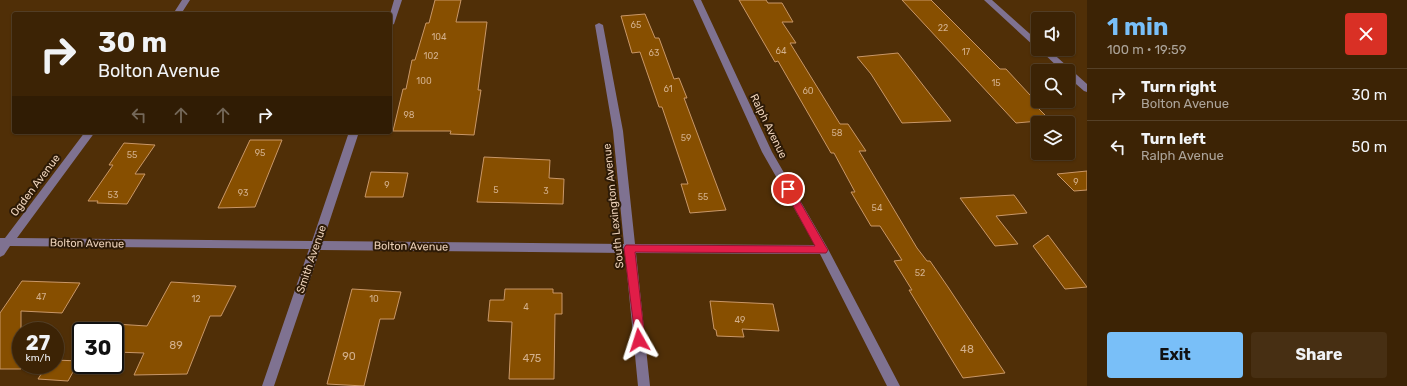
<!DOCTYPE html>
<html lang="en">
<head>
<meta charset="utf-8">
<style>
	:root { --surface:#3c2305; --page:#472f13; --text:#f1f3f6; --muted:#aca49a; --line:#554027; --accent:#79bff8 }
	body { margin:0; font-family:Rubik,sans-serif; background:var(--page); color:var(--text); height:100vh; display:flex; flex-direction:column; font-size:15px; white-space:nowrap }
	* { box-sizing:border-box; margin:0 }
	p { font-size:13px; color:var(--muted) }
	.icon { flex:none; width:22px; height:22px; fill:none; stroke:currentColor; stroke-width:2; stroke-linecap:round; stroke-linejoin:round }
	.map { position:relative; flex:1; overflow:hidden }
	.sheet { display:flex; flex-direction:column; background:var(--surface); width:320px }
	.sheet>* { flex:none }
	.guide { position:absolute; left:12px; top:12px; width:380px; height:122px; border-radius:4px; box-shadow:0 1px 3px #0004,0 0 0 1px var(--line); background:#3c2305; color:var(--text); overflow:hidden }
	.fabs { position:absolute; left:1031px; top:12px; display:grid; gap:8px }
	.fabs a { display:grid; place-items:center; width:44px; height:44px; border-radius:4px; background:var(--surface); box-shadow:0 1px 3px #0004,0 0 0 1px var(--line); font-size:20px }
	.speed { position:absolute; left:12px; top:322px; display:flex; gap:8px; font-size:20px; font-weight:700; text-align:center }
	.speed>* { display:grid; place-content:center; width:52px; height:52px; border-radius:50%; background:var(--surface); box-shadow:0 1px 3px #0004,0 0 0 1px var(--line); line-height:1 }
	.speed small { font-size:10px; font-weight:400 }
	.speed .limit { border:2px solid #111; border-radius:6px; background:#fff; color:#111 }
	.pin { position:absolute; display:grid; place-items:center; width:34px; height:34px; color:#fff; margin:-17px; border:2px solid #fff; border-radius:50%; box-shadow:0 1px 4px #0007 }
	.me { position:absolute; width:44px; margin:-22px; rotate:354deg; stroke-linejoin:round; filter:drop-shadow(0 0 3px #0008) }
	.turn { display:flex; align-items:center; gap:14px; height:84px; padding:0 20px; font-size:18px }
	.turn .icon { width:52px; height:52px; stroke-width:2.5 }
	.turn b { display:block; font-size:28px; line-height:34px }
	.lanes { display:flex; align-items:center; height:38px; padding:0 20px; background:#0003; justify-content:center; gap:20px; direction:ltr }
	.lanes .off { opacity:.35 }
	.round { display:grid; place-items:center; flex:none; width:42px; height:42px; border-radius:4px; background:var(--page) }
	.summary { display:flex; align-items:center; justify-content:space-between; height:68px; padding:0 20px }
	h1 { font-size:24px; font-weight:700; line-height:30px; color:var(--accent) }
	.cta { display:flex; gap:8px; margin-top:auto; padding:8px 20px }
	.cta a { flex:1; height:46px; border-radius:4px; background:var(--accent); color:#111; font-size:16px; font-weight:700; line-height:46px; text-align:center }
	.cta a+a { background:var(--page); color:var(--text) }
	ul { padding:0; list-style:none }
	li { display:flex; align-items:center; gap:12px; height:52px; padding:0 20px; border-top:1px solid var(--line) }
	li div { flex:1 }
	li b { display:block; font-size:15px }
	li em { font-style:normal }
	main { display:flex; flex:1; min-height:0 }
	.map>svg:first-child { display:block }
	.building { fill:#874f00; stroke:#c99767 }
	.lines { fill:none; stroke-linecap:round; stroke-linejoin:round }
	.minor { fill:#7f7291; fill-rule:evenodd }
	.route { fill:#e11d48; stroke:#92132f }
	.labels { text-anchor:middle; stroke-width:4; stroke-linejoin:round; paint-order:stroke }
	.number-label { font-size:9px; fill:#d3b08b }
	.street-label { font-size:11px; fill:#ecd1b9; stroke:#2d1a06 }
	.near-number-label { font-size:11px; fill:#d3b08b }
</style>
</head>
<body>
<main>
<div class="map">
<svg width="1087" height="386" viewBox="0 0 1087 386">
	<rect width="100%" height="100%" fill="#502f07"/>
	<path class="building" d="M435,0h26l-5,22h31l-9,68h3l-7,45 -24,-1 1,-3h-58l10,-42h3l6,-29h3l11,-37h3z
		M739,0h27l2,3h14l11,19h-11l14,21h-6l50,81h8l18,27h-7l58,97 10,13h3l18,26 57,86 -42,5 -54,-88h3l-18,-29 8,-1 -22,-34h-9l-20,-34h4l-21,-39h-3l-53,-92 -3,1z
		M902,0h29l69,69h6l36,39h-4l12,12 -34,3z
		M645,14l10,24h4l15,41 5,-1 8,20h-3l42,112 -36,3 -9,-29h7l-26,-77h-3l-19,-55 -8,1 -11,-37z
		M898,53l28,36 25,32 -49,2 -31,-49 -14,-17z
		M250,140h32l-27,67 -37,1z
		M124,143l31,2 -20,29h10l-18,30 -30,-1 1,-2h-10l25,-36h-4z
		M484,157l66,3 -1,18 15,1 -1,25 -86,-2z
		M1087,171v19l-13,1 -17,-17z
		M371,172l37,1 -5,24h-38z
		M1014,195l13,18 -31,3 22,28 -23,2 -35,-48z
		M1048,235l39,52 -22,2 -32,-43z
		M22,281l58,2 -18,30 -41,-2v58h-21v-56z
		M171,282l65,4 -15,30h-11l-23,58 -53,1 10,-22 -29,-1v-28l32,2z
		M352,289l49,3 -7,27h-14l-16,67 -37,-2z
		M505,289h48v4h9v21h-7l-1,65h-45l3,-57 -24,-1 2,-21h14z
		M710,301l63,3 6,27 -37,-2 2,8 -27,-1 -1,-6 -2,-1z
		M55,360l24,1 -11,20 -30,-2 9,-14h8z"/>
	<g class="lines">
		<path class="minor" d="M182,0h8l-9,14h-8z
			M394,0h8l-8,24 -4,2v-12z
			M693,0h8l71,152 55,95 73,139h-13l-67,-132 -184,-1 14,133h-12l-13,-133 -305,-3 -46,136h-12l47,-137 -299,-3 -6,9 -4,2v-19h5l80,-106h10l-78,106 295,3 37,-109h10l-36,109 301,3 -11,-113 -18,-106 4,-2 4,2 20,106 12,113 180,1 -53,-93z
			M984,0h8l46,41v6h-3z
			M1039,49h9l39,35v8l-3,-1 -16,-14v-6h-6z"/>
	</g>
	<path class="route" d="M788,185l3,1 35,61 2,3 -2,3 -191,-1 10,88 -2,4 -4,1 -3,-1 -12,-96 2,-3 189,1 -31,-57z"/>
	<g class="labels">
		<g class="number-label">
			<text x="636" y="28">65</text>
			<text x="943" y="31">22</text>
			<text x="439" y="40">104</text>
			<text x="781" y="54">64</text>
			<text x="966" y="55">17</text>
			<text x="654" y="56">63</text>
			<text x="431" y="59">102</text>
			<text x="424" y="84">100</text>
			<text x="996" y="86">15</text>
			<text x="668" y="92">61</text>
			<text x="808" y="94">60</text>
			<text x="409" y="118">98</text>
			<text x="837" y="136">58</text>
			<text x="686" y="141">59</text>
			<text x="260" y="156">95</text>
			<text x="132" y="158">55</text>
			<text x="1076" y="185">9</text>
			<text x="387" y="188">9</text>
			<text x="496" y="193">5</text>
			<text x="546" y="194">3</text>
			<text x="243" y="196">93</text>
			<text x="113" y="198">53</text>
			<text x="703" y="200">55</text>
			<text x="877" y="211">54</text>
			<text x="920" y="276">52</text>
			<text x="41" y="300">47</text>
			<text x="196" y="302">12</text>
			<text x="374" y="302">10</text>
			<text x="526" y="310">4</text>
			<text x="740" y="323">49</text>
		</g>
		<g class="street-label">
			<text transform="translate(769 126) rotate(64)" y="4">Ralph Avenue</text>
			<text transform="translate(35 185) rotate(-53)" y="4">Ogden Avenue</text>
			<text transform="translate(613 206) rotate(-96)" y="4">South Lexington Avenue</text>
			<text transform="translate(87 243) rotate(1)" y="4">Bolton Avenue</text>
			<text transform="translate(411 246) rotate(1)" y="4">Bolton Avenue</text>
			<text transform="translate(311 259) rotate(-71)" y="4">Smith Avenue</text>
		</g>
		<g class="near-number-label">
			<text x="176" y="349">89</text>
			<text x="967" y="353">48</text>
			<text x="349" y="360">90</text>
			<text x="532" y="362">475</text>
		</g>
	</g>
</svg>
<div class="fabs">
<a><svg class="icon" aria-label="sound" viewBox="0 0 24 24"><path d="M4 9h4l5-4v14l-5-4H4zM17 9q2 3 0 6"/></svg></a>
<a><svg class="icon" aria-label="search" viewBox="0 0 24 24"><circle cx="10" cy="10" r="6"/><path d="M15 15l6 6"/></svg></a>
<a><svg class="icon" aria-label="layers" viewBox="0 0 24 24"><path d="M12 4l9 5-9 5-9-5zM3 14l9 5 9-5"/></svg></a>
</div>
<div class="speed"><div>27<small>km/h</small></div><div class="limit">30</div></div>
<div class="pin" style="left:788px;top:189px;background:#d93025"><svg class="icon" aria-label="arrive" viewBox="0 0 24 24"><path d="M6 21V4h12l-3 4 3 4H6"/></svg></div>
<svg class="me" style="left:639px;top:340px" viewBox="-20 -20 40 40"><path d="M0-17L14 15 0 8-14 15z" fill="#e11d48" stroke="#fff" stroke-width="4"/></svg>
<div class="guide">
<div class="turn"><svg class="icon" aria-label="right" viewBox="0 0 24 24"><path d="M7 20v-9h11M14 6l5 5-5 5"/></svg><div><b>30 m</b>Bolton Avenue</div></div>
<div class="lanes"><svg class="icon off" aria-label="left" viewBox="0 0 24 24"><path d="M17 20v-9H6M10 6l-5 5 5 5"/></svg><svg class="icon off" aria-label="ahead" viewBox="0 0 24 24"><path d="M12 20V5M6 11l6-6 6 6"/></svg><svg class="icon off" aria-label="ahead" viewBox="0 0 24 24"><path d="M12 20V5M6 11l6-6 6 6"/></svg><svg class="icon" aria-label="right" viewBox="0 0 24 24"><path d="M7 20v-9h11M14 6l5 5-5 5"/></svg></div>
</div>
</div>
<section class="sheet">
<div class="summary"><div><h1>1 min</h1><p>100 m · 19:59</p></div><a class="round" style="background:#d93025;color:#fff"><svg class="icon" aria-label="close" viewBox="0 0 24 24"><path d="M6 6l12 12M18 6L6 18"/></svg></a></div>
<ul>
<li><svg class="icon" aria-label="right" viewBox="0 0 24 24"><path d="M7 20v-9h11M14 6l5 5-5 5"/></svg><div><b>Turn right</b><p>Bolton Avenue</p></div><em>30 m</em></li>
<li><svg class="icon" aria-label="left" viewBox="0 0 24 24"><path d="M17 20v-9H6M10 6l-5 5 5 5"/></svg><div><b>Turn left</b><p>Ralph Avenue</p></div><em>50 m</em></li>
</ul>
<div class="cta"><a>Exit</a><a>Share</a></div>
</section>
</main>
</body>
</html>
